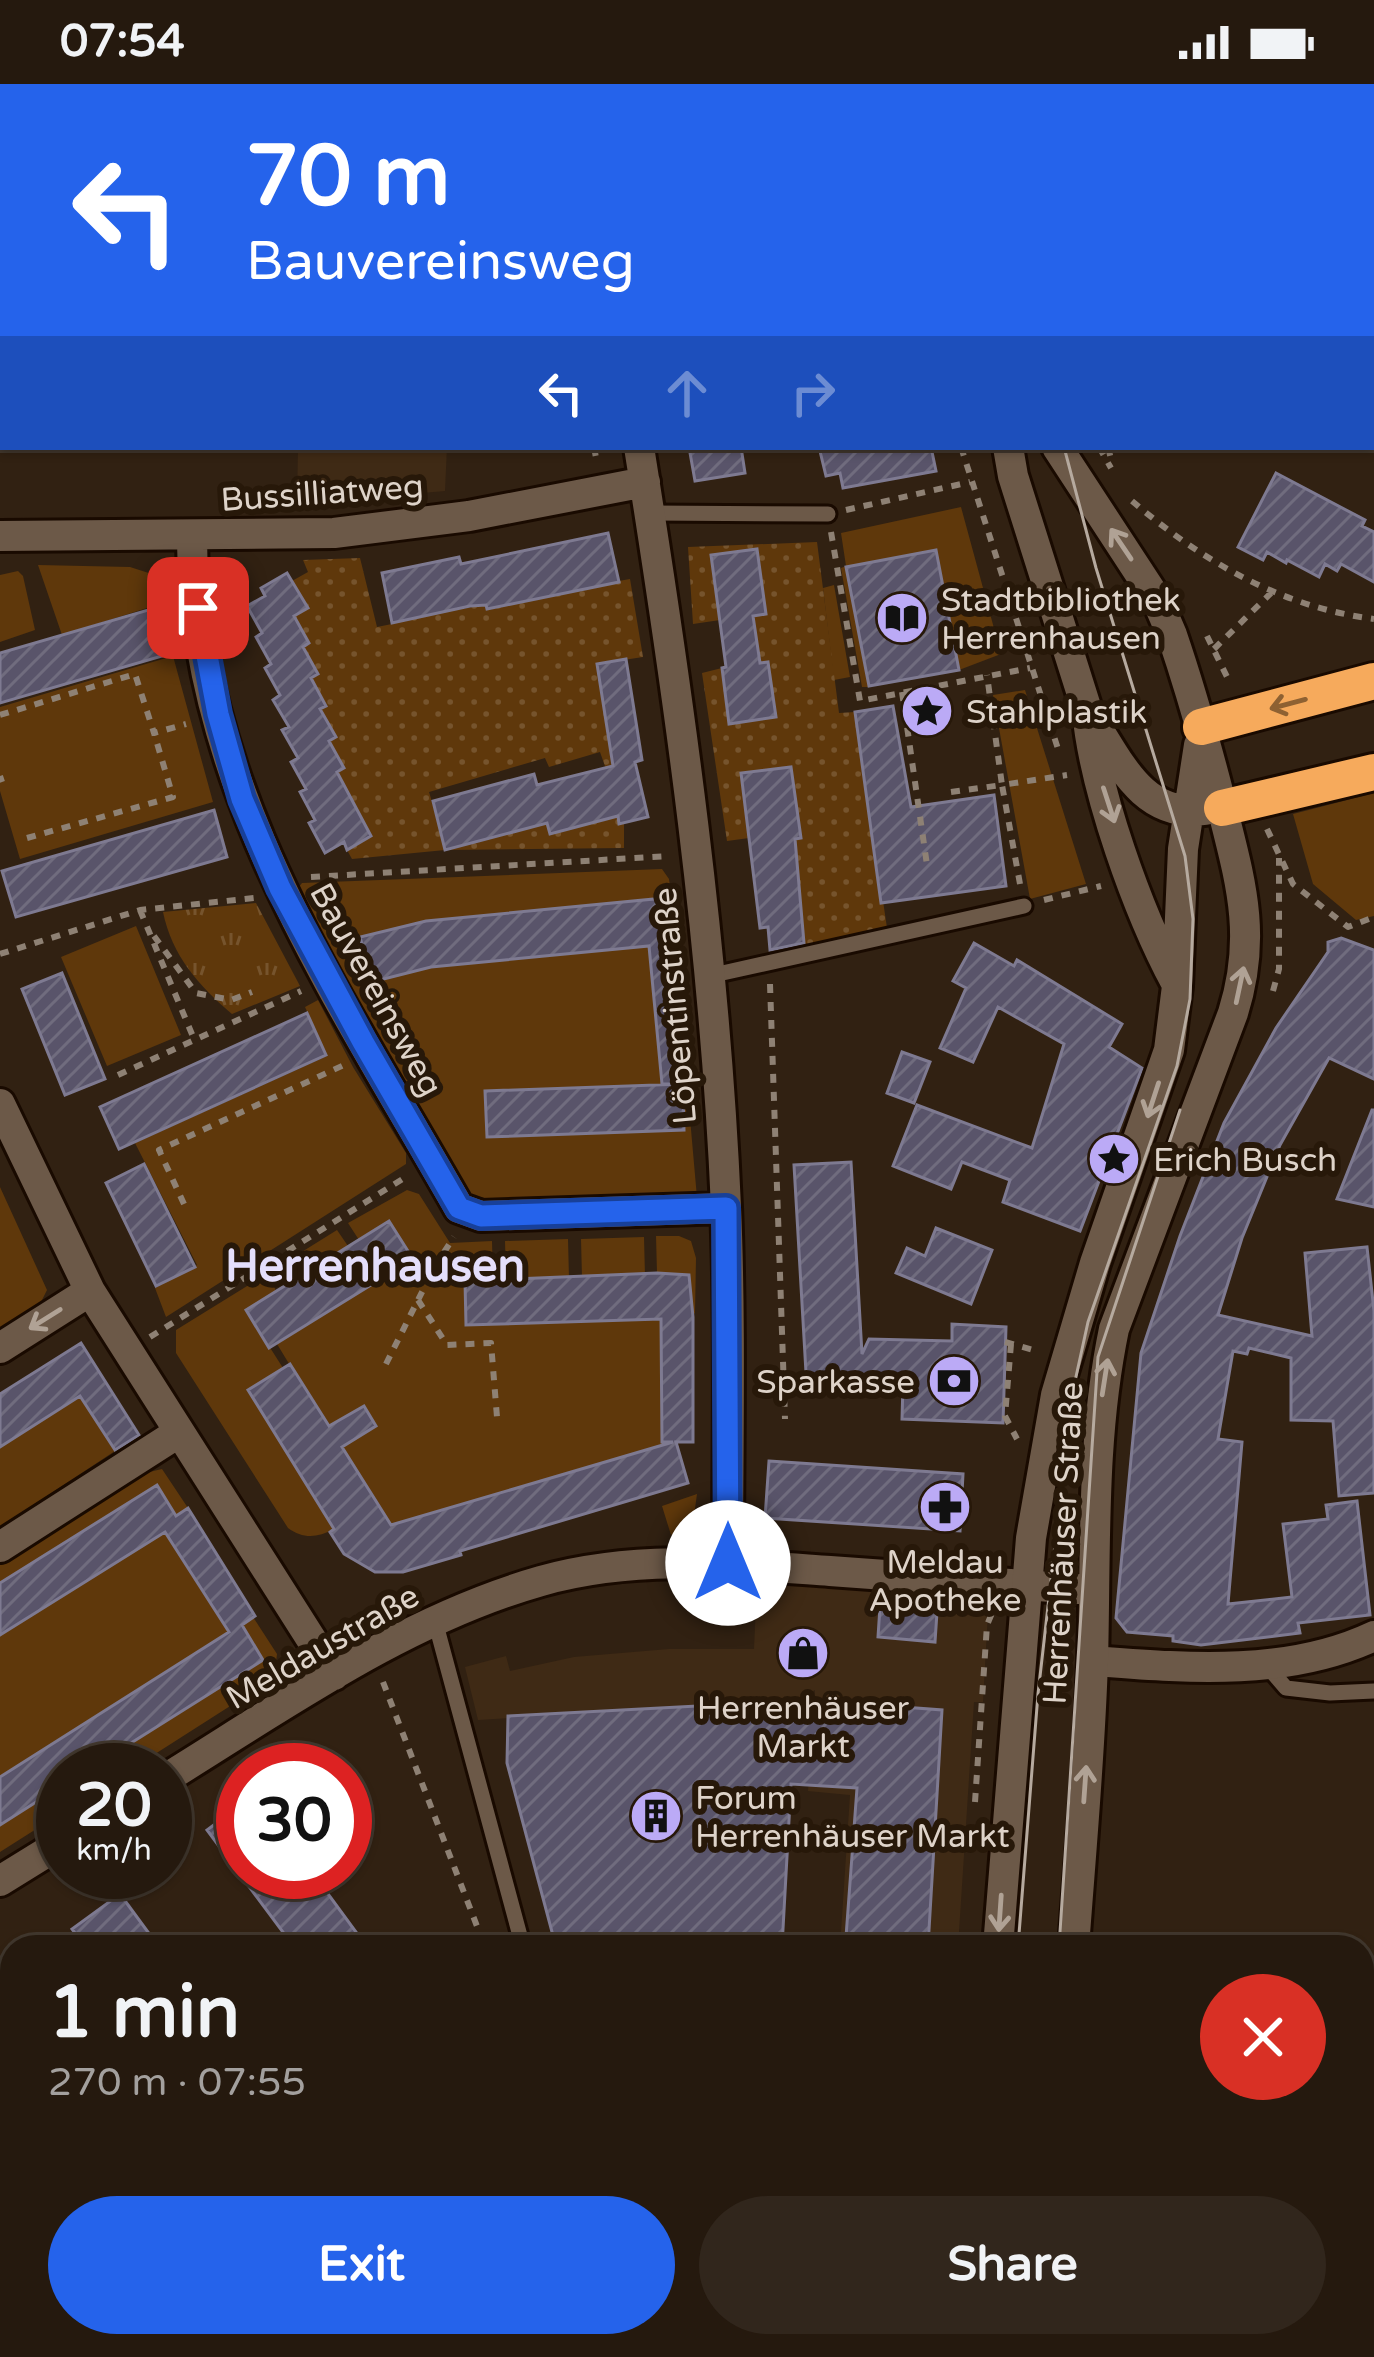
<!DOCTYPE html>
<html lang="en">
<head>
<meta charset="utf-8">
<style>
	:root { --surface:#25190e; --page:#31261c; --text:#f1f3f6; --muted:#a3a09e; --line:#42382e; --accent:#2563eb }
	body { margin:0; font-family:"Varela Round",sans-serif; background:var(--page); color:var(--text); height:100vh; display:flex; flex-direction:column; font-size:45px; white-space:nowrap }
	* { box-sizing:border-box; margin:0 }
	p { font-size:39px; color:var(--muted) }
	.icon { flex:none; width:66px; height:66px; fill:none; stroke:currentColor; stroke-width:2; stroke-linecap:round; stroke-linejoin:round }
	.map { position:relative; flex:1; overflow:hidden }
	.details { position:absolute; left:0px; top:1851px; width:1374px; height:423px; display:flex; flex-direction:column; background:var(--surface); border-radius:36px 36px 0 0; box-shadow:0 3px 9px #0004,0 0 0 3px var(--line) }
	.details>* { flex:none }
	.guide { position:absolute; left:0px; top:0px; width:1374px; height:366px; box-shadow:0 3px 9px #0004,0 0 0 3px var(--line); background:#2563eb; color:#fff; overflow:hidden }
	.speed { position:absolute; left:36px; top:1659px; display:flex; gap:24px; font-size:60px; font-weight:700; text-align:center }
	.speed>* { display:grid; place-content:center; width:156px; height:156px; border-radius:50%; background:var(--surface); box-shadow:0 3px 9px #0004,0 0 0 3px var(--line); line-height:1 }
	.speed small { font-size:30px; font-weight:400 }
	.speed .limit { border:18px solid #d22; background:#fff; color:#111 }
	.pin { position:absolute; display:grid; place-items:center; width:102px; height:102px; color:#fff; margin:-51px; border-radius:24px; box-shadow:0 6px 18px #0006 }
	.me { position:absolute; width:132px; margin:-66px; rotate:0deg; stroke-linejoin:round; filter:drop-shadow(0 0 9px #0008) }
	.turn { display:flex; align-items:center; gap:42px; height:252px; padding:0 48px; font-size:54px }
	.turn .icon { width:156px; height:156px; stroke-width:2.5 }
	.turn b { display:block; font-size:84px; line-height:102px }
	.lanes { display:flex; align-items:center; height:114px; padding:0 48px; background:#0003; justify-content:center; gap:60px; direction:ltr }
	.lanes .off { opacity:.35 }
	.round { display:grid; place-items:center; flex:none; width:126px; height:126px; border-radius:63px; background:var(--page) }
	.headline { display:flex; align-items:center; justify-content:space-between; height:204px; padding:0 48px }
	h1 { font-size:72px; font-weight:800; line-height:90px }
	.cta { display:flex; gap:24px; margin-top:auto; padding:24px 48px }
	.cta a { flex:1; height:138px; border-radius:72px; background:var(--accent); color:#fff; font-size:48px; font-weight:800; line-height:138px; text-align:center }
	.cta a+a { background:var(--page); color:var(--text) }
	.status { display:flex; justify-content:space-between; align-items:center; height:84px; padding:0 60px; background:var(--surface); direction:ltr }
	.status svg { height:33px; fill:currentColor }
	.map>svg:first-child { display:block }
	.built { fill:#3f2a15; fill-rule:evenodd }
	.industrial { fill:url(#industrial-furrows) }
	.grass { fill:#5f380b }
	.park { fill:url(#park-tufts) }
	.garden { fill:url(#garden-dots) }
	.building { fill:url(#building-hatch); stroke:#7e7a91; stroke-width:3 }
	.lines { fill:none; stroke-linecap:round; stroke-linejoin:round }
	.lane-casing { stroke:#190a00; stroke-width:21 }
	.street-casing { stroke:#190a00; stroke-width:36 }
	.secondary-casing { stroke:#190a00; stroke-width:36 }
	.highway-casing { stroke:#190a00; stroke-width:42 }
	.path { stroke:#8e8174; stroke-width:6; stroke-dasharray:9 9; stroke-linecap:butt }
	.lane { stroke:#6c5948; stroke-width:15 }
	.street { stroke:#6c5948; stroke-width:30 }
	.secondary { stroke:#6c5948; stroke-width:30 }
	.highway { stroke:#f6aa5c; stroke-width:36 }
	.tram { stroke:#b6aa9f; stroke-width:3 }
	.oneway { stroke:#b0a295 }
	.oneway2 { stroke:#8e6132 }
	.route-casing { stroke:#184099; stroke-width:30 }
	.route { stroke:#2563eb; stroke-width:21 }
	.labels { text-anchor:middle; stroke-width:12; stroke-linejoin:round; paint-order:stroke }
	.street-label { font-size:33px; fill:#ded3c9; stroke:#271809 }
	.poi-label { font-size:33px; fill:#ded3c9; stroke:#271809; text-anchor:start }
	.district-label { font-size:45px; font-weight:bold; fill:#e4defb; stroke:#271809 }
</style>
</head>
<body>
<div class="status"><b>07:54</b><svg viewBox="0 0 49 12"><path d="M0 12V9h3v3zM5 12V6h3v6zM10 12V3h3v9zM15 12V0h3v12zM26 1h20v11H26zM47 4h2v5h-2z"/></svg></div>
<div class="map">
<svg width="1374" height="2273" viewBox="0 0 1374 2273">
	<defs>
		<pattern id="industrial-furrows" width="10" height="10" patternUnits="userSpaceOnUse" patternTransform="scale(3)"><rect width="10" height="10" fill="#3f2a15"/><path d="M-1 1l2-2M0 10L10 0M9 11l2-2" fill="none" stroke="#5a4836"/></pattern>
		<pattern id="park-tufts" width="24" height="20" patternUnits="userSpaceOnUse" patternTransform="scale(3)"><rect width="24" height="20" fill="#5f380b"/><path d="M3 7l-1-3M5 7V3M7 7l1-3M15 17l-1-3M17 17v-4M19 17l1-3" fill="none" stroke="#76542d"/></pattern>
		<pattern id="garden-dots" width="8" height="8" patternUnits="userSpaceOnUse" patternTransform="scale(3)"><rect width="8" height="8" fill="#5f380b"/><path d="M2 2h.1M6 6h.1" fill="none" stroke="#76542d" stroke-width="1.8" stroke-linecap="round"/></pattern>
		<pattern id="building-hatch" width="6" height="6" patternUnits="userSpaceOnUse" patternTransform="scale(3)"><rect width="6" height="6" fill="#59546a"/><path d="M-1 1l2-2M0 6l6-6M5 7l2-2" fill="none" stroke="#706c7e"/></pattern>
	</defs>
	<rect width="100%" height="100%" fill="#312112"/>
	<path class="built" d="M298,363h149l-2,44 -148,13z
		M757,1497l232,13 -6,108h-9l-16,245h-118l10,-152 -42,-4 7,-101 -18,11 -319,19 -13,-53 41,-11 4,15 64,-14 95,-8h85zM880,1524l56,4 -1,30 -57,-5z"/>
	<path class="industrial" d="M1071,2262h176l8,11h-185z"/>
	<path class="grass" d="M961,423l40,147 -42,16 -23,-120 -89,17 22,120h-7l-21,-119 5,-2 -5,-33z
		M38,481l92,2 25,8 8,28 -101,32z
		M18,487l5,5 12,54 -35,12v-67z
		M834,501l16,92 -16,3 -11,-92z
		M173,572l40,146 -193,57 -20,-68v-84z
		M1025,606l61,194 -56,15 -37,-204z
		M1374,709v123l-18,4 -43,-36 -20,-70z
		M662,785l7,10 9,65h-8l-6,-46 -238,23 -65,17 11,44 59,-15 218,-21 13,139 -177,7 2,45 196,-7v-46h4l11,125 -229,5 -175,-321 8,-10z
		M136,842l45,109 -74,31 -46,-109z
		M318,916l35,67 53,86v11l-240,153 -11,-29 42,-23 -62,-122 192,-87 -22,-49z
		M0,1103l47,103 -10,20 -37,22z
		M407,1106l12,4 31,49 42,-2 1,39 -28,2 1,43 203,-6 -8,9 1,117 -269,80 -7,-2 -109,-179 135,-85 -23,-38 -30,19 -11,-17z
		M337,1146l11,16 -61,38 -11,-16z
		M656,1152h23l12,5 5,17 -1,55 -5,4 -1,-42 -32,-2z
		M644,1153l1,39 -63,2 -1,-39z
		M568,1155l1,39 -63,2 -1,-39z
		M268,1189l8,18 -30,19 37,58 -35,23 86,138c-17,9 -31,10 -46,-1l-112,-175v-23z
		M80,1312l35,55 -115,76v-80z
		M138,1383l7,6 17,-4 26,39 -12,8 -19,-30 -157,97v-29z
		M697,1410l-4,29 -22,12 -9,-29z
		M165,1448l64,100 -229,145v-142z
		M253,1533l24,37 -3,24 -144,92h-42l175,-110 -22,-36z
		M63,1701v27l-63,40v-27z
		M474,2262h392l-1,11h-414z"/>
	<path class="park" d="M256,819l44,83 -68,28c-33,-28 -60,-58 -69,-102z"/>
	<path class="garden" d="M817,458l22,171 16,-1 32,216 -83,20 -7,-76 -47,-27 51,-7 -10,-71 -50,6 8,65 -22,3 -25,-168 20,-5 7,56 46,-7 -7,-54h-8l-7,-47 13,-3 -54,-58 8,65 -27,4 -5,-77z
		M360,474l17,69 15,-3v-4l94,-15 2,5 20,-5 1,-5 37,-2v-4l84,-15 13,78 -46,7 17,103 -8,2 -6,-17 -51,15 -4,-9 -116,34 17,57 101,-26 4,11 67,-18 1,8 5,-1v25l-179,2 -93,9 -5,-9 24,-15 -34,-63 -8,-31 7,-5 -16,-27 6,-4 -15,-27 6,-4 -14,-27 6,-5 -15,-26 13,-9 -15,-26 16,-9 -5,-12z"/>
	<path class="building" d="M689,363h52l4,26 -50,8z
		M819,363h112l5,24 -93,17 -3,-15 -14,3z
		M1276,389l89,47 -3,6 12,6v50l-33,-18 -4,7 -12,-7 -6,13 -32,-17 -1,3 -19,-11 -4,8 -25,-13z
		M608,449l11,49 -132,27 -1,-4 -16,1 -78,17 -10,-50 77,-16 2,7z
		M757,465l9,65 -13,2 7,47 8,-1 8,55 -47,7 -7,-56 4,-1 -15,-112z
		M936,466l23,120 -90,16 -23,-119z
		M287,489l21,35 -14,8 15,27 -6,4 15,27 -7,4 15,28 -6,3 16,28 -7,4 15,27 -7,4 34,64 -24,14 -3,-8 -19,11 -16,-30 6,-3 -15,-28 6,-3 -15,-27 7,-4 -16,-28 7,-3 -16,-27 7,-5 -15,-27 6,-4 -15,-27 6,-4 -15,-27 18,-10 -4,-8z
		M155,524l14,46 -169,49v-50z
		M626,575l16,101 -7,2 13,55 -29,7 -1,-8 -68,18 -3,-11 -102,27 -12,-49 101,-27 3,11 76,-19 -16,-102z
		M893,622l18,101 83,-12 12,91 -125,17 -26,-191z
		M791,683l10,71 -6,1 9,104 -34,7 -2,-23 -8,1 -19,-155z
		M214,726l13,47 -211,60 -14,-46z
		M665,814l5,46h8l13,140h-29l-13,-138 -218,21 -59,15 -12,-45 66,-16z
		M1341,854l33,12v129l-45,-21 -49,87 -38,93 -24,77 94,21 -7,-83 62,-6 7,64v182l-35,3 -6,-75 -42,-1v-62l-42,-10 -2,6 -14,-3 -15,88 24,3 -14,162 64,-7 -9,-73 45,-5 -2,-14 31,-4 13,114 -72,8 2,10 -99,12 -28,-4v-5l-46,-4 -11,-14 25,-265 39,-117 44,-113 52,-95 52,-76v-10z
		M974,859l40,23 3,-6 105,64 -13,23 33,21 -62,163 -77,-29 7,-22 -48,-18 -11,27 -58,-23 24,-61 115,43 32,-104 -66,-37 -25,55 -33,-14 26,-60 -13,-7z
		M62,889l43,106 -40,16 -43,-106z
		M307,929l19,42 -207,94 -19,-42z
		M902,968l28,10 -16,41 -27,-10z
		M683,1000l1,46 -197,7 -2,-46z
		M1372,1026h2v97l-37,-8z
		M851,1078l11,192 7,-15 83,2v-17l54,3 -3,96 -101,-4 1,-35 -96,6 -13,-225z
		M144,1080l51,103 -39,19 -50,-103z
		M389,1137l24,38 -144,89 -23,-38z
		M936,1144l56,22 -21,54 -75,-31 11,-25 18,8z
		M657,1189l32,2 4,42v125h-17l12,41 -228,68 1,4 -58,17h-28l-31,-18 -14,-22 4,-3 -86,-139 42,-26 39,62 35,-20 12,20 -34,21 49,78 282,-83h-11l-1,-123 -195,6 -1,-44z
		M81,1259l58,92 -24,15 -35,-54 -80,51v-53z
		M769,1377l194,13 -3,57 -195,-13z
		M157,1401l19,31 12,-8 67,108 -13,9 21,35 -175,110h-25v15l-63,40v-48l229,-145 -64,-100 -165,103v-52z
		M880,1523l57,5 -2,30 -57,-5z
		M809,1616l133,10 -14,237h-71v-9l-11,-1 11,-149 -66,-4 -9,163h-226l-49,-184 1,-47z
		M243,1719v69h69l55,75h-73l-87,-117z
		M120,1810l39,53h-74l-13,-18z"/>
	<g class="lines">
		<g class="lane-casing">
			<path id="lane" d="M1371,20l3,-1
				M650,429l178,1
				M709,892l315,-70
				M435,1537l88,326
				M1267,1582l19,22 44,5 44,-2"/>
		</g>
		<g class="street-casing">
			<path id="street" d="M397,3v-3
				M590,3v-3
				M0,86h3
				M639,363c40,251 76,506 87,760 5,118 2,238 2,356
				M0,452l334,-3 135,-17 176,-34
				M192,452c-1,249 149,464 267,672l22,8 245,-8
				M0,1020l90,187 244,384
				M0,1264l90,-57
				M0,1463l178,-114
				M1093,1577c93,7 194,16 281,-25
				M165,1695c120,-74 239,-159 376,-198 96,-27 192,-17 289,-10 88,6 175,13 263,19
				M0,1797l63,-39
				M1274,2262l6,11
				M173,2273l25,-11"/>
		</g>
		<g class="secondary-casing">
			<path id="secondary" d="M936,0l1,3
				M1008,363l5,29 74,234c7,80 51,202 89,273
				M1057,363l100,153 15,35c18,53 33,106 47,160 19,79 40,136 14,218l-119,316c-23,111 -18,220 -21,332 -3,95 -12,191 -19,286
				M1093,637c28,44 51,97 112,89
				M998,1863l33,-409 25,-143 39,-132 74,-213 8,-64 6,-137 16,-104
				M971,2273v-11
				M1042,2273l1,-11"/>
		</g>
		<g class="highway-casing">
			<path id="highway" d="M1201,643l173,-46
				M1222,724l152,-36"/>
		</g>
		<path class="path" d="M888,0v3
			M1017,0l1,3
			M1028,0l1,3
			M537,3v-3
			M547,3v-3
			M594,363l3,16
			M961,363l98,305
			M1099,363l12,21
			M1108,363l4,16
			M1132,417c70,60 149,106 242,118
			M846,426l124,-28
			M831,448l29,169 170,-33
			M1207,552l23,47
			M1214,565l57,-56
			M902,608l25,173
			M0,631l135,-41 19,59 32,-9
			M0,692l2,6
			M951,708l51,-7 -15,-110
			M1267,745l26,55 55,43 26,-10
			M27,754l146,-41 -19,-64
			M311,793l358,-21
			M1020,800l-18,-99 65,-10
			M1044,816l57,-14
			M140,826l54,129
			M154,852l42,57 35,7 21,-8
			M0,870l140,-44 114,-12
			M770,900l15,435
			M1273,907l6,-22v-111
			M118,991l183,-84
			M184,1120l-25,-54 185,-85
			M418,1216l29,45 44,-2 6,74
			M150,1253l259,-162
			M1005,1258l32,9
			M1011,1260l-6,72 12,23
			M386,1280l49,-98 19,-29
			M383,1598l102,265
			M975,1718l12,-177 5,-12"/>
		<use href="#lane" class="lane"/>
		<use href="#street" class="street"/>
		<use href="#secondary" class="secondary"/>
		<use href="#highway" class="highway"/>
		<path class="tram" d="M999,0l1,3
			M1018,1863l20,-253 34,-299 16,-73 89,-256 13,-67 3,-80 -8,-63 -89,-288 -32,-121
			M1059,1863l39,-590 82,-247
			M992,2273l1,-11
			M1016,2273l2,-11"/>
	</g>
	<defs><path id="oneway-shaft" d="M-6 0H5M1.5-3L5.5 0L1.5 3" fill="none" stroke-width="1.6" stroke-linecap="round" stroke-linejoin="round" transform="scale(3)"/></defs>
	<g class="oneway">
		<use href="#oneway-shaft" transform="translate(1121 460) rotate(-124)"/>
		<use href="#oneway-shaft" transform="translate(1109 721) rotate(72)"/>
		<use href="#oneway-shaft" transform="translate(1240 901) rotate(-78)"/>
		<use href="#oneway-shaft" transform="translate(1153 1016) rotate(108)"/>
		<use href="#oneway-shaft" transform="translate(45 1235) rotate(148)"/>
		<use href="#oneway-shaft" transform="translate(1105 1293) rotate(-81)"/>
		<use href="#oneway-shaft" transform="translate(1085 1700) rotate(-86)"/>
		<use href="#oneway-shaft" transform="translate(1000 1829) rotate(94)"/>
	</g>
	<use class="oneway2" href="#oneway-shaft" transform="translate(1288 620) rotate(165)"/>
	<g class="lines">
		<g class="route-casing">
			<path id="route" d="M198,524l20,106 24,85 38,89 83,154 96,166 22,8 245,-8 2,355"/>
		</g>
		<use href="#route" class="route"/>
	</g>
	<defs>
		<g id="library-disc" transform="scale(2.7)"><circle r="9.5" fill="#bbaaf6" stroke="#271809"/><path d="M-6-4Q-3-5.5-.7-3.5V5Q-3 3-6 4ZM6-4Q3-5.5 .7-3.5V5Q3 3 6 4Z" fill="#111"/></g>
		<g id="sight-disc" transform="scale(2.7)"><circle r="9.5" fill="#bbaaf6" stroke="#271809"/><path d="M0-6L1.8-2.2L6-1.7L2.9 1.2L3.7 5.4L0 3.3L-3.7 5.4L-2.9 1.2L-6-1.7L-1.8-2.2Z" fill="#111"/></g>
		<g id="bank-disc" transform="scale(2.7)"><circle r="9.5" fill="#bbaaf6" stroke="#271809"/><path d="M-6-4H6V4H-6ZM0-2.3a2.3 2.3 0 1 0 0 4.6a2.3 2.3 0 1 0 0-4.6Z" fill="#111"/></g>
		<g id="pharmacy-disc" transform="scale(2.7)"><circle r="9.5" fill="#bbaaf6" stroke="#271809"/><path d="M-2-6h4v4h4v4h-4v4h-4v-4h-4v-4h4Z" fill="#111"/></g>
		<g id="shop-disc" transform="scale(2.7)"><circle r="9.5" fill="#bbaaf6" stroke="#271809"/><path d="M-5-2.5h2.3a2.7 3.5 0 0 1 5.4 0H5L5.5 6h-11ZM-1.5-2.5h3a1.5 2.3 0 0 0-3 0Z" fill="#111"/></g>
		<g id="building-disc" transform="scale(2.7)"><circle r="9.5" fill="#bbaaf6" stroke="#271809"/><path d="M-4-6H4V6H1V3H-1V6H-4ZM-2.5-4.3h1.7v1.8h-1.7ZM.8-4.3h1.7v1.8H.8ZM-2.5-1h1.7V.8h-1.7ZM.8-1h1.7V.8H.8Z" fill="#111"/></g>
	</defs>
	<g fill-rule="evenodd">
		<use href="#library-disc" x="902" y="534"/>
		<use href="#sight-disc" x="927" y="627"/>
		<use href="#sight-disc" x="1114" y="1075"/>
		<use href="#bank-disc" x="954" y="1297"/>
		<use href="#pharmacy-disc" x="945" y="1423"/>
		<use href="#shop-disc" x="803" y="1569"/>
		<use href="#building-disc" x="656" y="1732"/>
	</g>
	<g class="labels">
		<g class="street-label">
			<text transform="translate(322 408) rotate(-4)" y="12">Bussilliatweg</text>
			<text transform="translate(377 905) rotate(61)" y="12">Bauvereinsweg</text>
			<text transform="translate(674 922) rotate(-95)" y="12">Löpentinstraße</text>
			<text transform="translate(1062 1459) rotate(-87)" y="12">Herrenhäuser Straße</text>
			<text transform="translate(322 1562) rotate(-30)" y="12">Meldaustraße</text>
		</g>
		<g class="poi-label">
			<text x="941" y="527">Stadtbibliothek<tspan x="941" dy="38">Herrenhausen</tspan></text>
			<text x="966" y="639">Stahlplastik</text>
			<text x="1153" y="1087">Erich Busch</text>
			<text x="915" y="1309" text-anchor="end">Sparkasse</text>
			<text x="945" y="1489" text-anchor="middle">Meldau<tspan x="945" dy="38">Apotheke</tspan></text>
			<text x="803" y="1635" text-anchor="middle">Herrenhäuser<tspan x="803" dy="38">Markt</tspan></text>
			<text x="695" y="1725">Forum<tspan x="695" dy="38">Herrenhäuser Markt</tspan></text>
		</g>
		<g class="district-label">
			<text x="375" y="1197">Herrenhausen</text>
		</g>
	</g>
</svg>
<div class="speed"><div>20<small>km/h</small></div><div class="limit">30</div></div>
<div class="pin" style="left:198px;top:524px;background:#d93025"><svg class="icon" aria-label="arrive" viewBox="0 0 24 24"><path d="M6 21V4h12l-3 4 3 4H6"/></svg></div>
<svg class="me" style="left:728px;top:1479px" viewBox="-20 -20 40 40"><circle r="19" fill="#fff"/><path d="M0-13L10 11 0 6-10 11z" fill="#2563eb"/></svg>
<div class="guide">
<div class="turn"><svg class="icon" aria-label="left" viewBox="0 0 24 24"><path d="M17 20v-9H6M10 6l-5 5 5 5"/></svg><div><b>70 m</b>Bauvereinsweg</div></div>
<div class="lanes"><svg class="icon" aria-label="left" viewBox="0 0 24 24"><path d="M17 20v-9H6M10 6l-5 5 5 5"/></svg><svg class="icon off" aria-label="ahead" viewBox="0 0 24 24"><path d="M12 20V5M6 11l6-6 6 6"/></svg><svg class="icon off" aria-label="right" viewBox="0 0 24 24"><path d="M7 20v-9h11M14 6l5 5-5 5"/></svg></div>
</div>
<section class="details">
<div class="headline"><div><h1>1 min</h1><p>270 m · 07:55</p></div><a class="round" style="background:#d93025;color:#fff"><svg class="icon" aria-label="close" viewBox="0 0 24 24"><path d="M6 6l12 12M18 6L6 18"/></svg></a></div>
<div class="cta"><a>Exit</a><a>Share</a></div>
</section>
</div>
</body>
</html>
